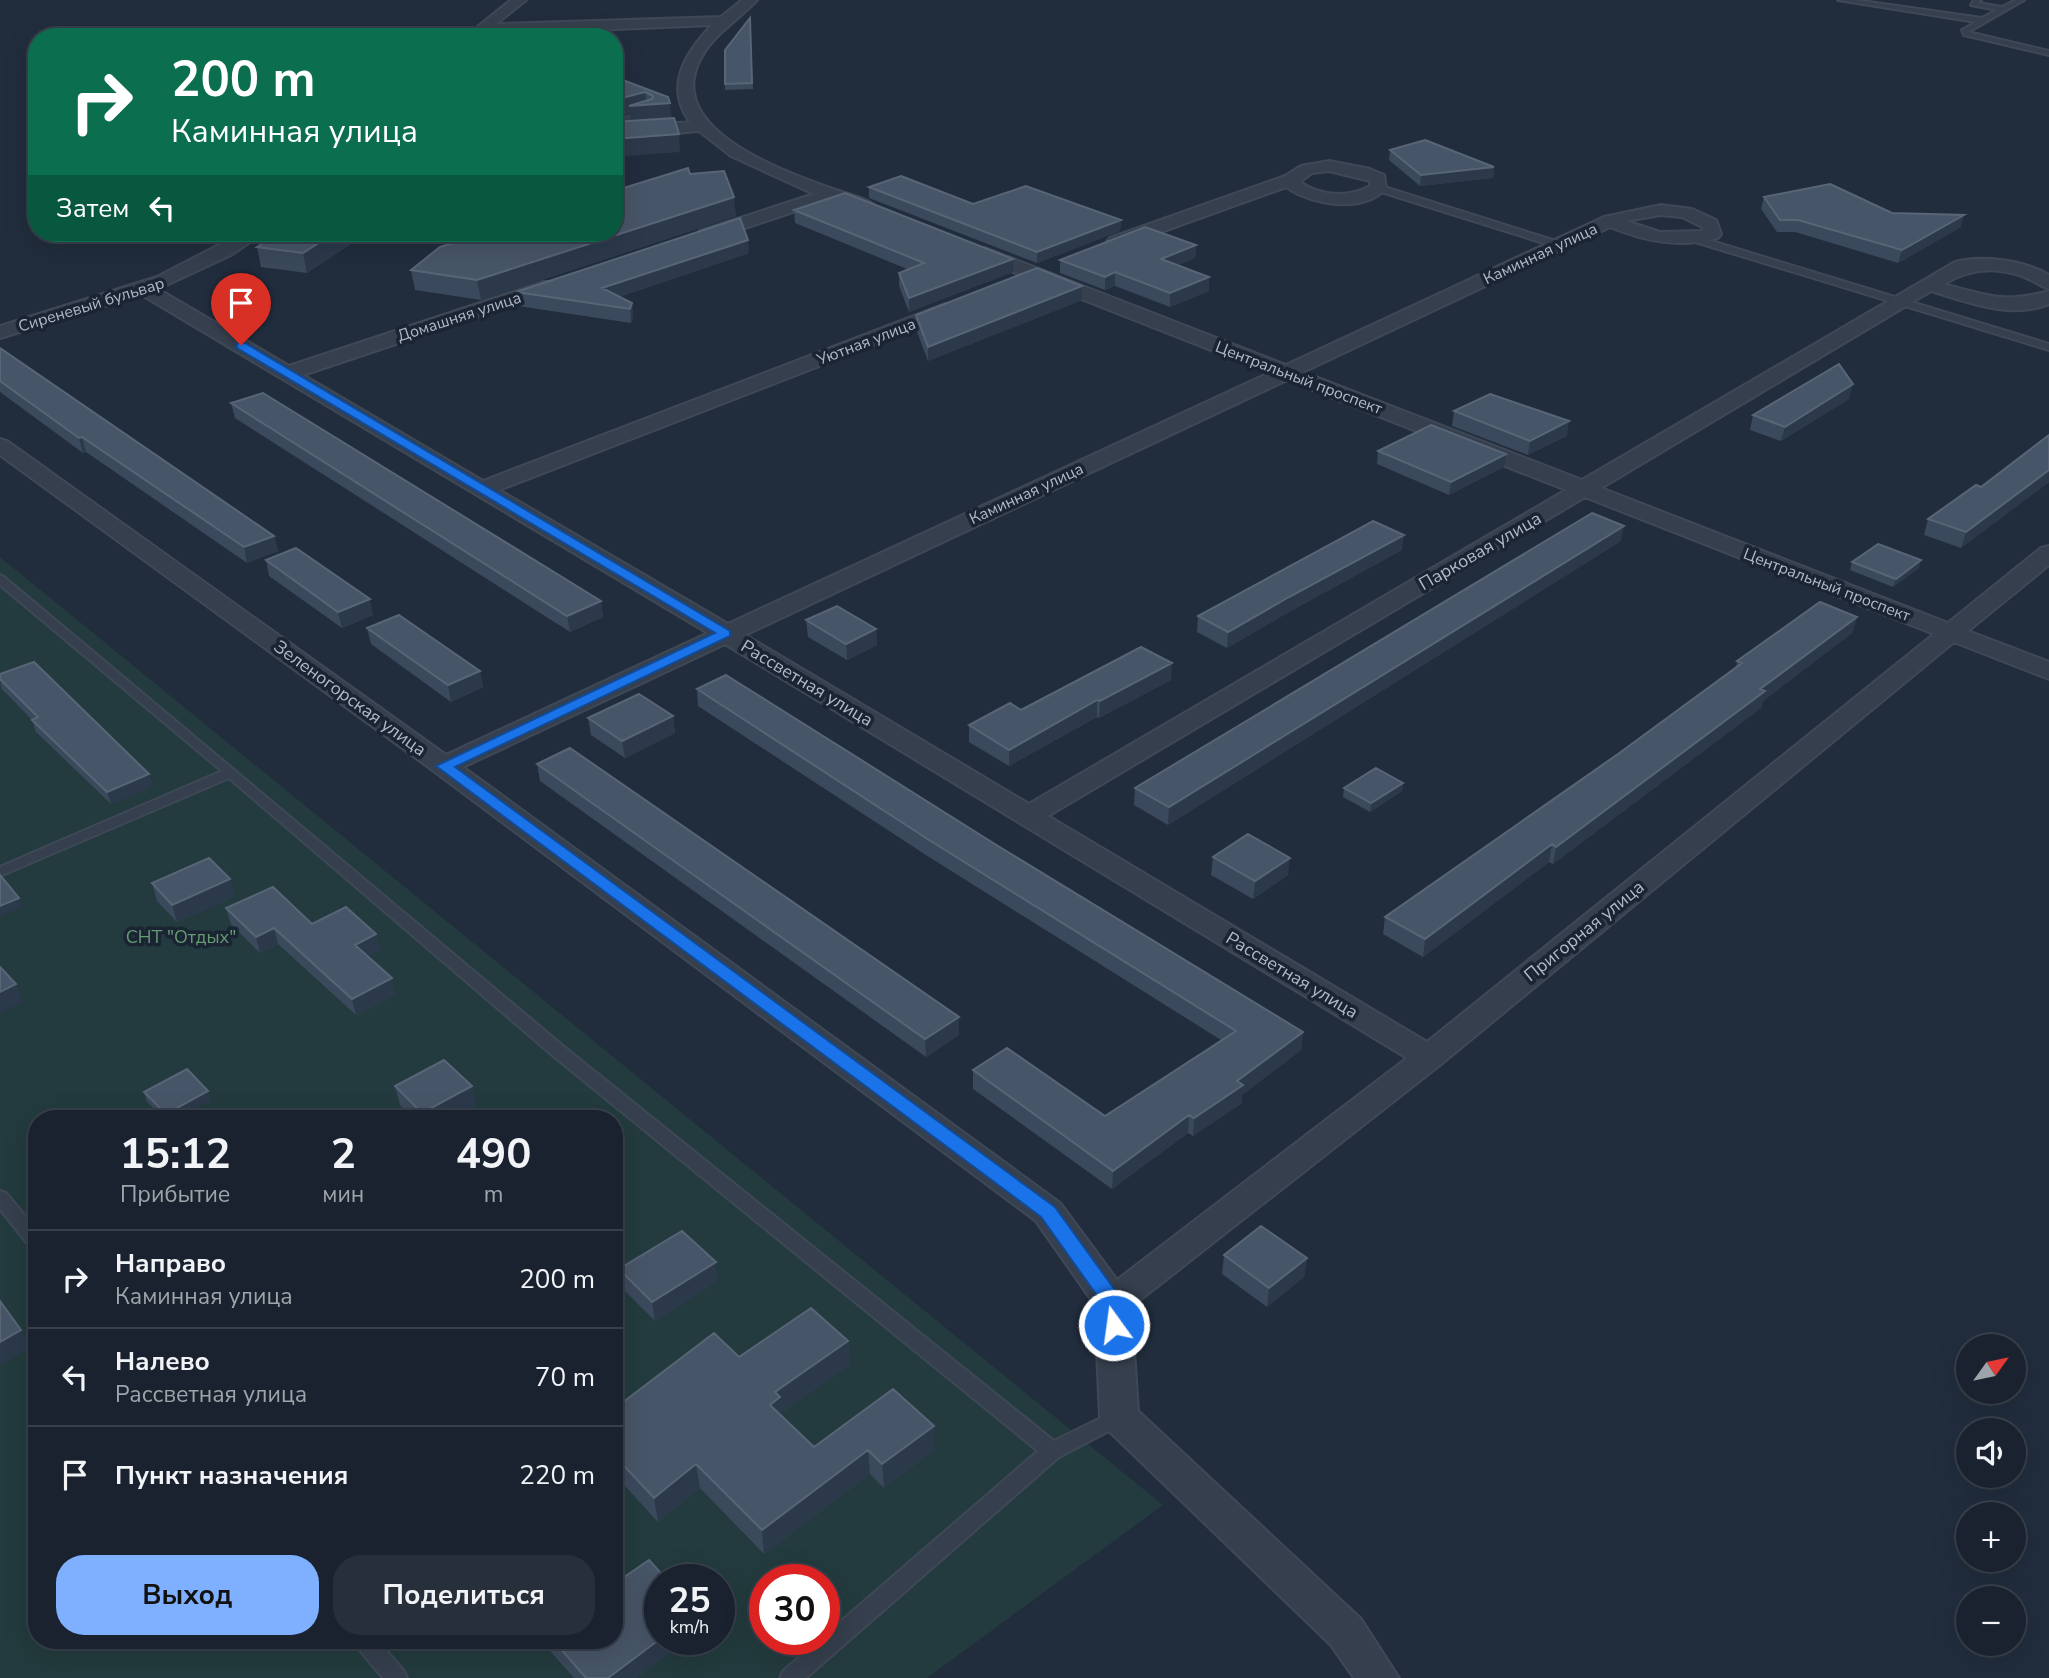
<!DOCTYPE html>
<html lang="ru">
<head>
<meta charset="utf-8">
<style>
	:root { --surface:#19222e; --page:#262f3a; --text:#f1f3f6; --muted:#9fa4aa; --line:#373f4a; --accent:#7eb0ff }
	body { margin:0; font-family:"Nunito Sans",sans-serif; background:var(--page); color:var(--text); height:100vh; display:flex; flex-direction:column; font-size:26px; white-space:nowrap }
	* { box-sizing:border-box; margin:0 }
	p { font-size:23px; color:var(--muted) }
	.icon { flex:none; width:38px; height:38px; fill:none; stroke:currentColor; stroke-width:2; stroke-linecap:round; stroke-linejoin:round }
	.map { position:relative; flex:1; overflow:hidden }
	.panel { position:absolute; left:28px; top:1110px; width:595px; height:539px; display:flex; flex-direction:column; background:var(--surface); border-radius:28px; box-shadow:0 7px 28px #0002,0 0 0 2px var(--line) }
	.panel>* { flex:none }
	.top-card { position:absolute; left:28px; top:28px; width:595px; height:214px; border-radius:28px; box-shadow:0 7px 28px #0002,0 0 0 2px var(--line); background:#0b6e4f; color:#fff; overflow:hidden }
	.needle { width:46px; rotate:57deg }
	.tools { position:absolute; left:1956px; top:1334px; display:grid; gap:14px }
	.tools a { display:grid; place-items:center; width:70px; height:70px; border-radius:50%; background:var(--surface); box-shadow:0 7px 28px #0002,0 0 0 2px var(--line); font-size:35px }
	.speed { position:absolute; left:644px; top:1564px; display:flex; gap:14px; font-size:35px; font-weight:700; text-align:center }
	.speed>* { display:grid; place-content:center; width:91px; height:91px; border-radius:50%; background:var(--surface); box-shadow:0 7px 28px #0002,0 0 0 2px var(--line); line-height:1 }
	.speed small { font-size:18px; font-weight:400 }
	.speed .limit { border:10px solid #d22; background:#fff; color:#111 }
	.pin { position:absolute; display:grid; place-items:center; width:60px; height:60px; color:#fff; margin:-72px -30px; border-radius:50% 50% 50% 0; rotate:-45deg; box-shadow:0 0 7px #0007 }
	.pin .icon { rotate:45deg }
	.me { position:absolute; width:77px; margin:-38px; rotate:346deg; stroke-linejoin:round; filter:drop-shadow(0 0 5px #0008) }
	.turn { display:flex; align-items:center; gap:24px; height:147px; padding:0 28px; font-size:32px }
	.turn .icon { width:91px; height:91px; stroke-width:2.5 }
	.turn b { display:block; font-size:49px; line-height:60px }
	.then { display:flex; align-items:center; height:66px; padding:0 28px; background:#0003; gap:14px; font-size:26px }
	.eta { display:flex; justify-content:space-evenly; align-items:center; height:119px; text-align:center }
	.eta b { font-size:42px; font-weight:700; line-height:49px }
	.action { display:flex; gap:14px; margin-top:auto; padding:14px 28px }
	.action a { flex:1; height:80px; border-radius:28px; background:var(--accent); color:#111; font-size:28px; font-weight:700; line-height:80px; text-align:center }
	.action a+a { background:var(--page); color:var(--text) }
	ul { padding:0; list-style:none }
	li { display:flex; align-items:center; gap:21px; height:98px; padding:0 28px; border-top:2px solid var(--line) }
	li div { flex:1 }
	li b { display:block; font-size:26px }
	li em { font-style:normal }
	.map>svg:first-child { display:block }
	.green { fill:#233b3e; fill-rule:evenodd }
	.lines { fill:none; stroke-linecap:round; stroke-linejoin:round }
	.lane-casing { stroke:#3e4856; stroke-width:4 }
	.street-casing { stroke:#3e4856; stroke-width:4 }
	.lane { fill:#353f4d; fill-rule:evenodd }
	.street { fill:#353f4d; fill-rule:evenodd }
	.wall { fill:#3b495c }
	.shaded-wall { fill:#2b394b }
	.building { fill:#475568; stroke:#586577; stroke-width:2 }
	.route { fill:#1a73e8; stroke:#114b97; stroke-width:2 }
	.labels { text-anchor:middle; stroke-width:7; stroke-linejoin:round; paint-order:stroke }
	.far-street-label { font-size:16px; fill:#b0b9c9; stroke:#1a2432 }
	.street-label { font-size:18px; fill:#b0b9c9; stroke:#1a2432 }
	.park-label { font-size:18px; fill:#659c72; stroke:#1a2432 }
</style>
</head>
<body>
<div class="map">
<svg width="2049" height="1678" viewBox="0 0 2049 1678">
	<rect width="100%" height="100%" fill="#212d3d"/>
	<path class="green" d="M0,557l1163,948 -236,173h-927zM37,1118h577v522h-577zM660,1580h59v60h-59zM765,1580h59v60h-59z"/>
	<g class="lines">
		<g class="lane-casing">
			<path id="lane" d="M1838,0h17l127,18 15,-8 -26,-5 3,-5h7l-3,3 24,4 14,-7h8l-56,32 81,19v4l-85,-20 -2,-5 14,-8z
				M647,112l4,2 -1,2 -36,10v-5z
				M1378,185l181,57 1,2 -7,2 -178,-56 -1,-2z
				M1695,236l354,108v6l-357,-109v-4z
				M0,575l4,2 559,469 491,395 65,-32 7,3 3,5 -3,5 -67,35 -253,221h-26l3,-7 37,-31h4v-4l214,-185 -487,-397 -322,-276 -229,98v-9l222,-96 -222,-186z
				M0,1191l6,2 31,37v20l-6,-2 -31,-39z
				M354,1640h23l27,31 3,7h-24l-26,-31z"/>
		</g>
		<g class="street-casing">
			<path id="street" d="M511,0h15l-30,24 225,-7 21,-17h15c-18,20 -43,33 -56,58 -39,70 79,112 129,130 13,5 39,10 49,21l-9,5 -41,-14 -117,39h-12l-3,-4 3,-4 114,-37 -83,-38 -32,-25 -85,7v-10l76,-6c-26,-35 -5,-69 22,-97l-239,10 -2,-3z
				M1329,161l41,8 14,6 2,13c-22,26 -75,17 -100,-1l-164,59 -6,1 -9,-5 3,-4 175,-62 16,-10zM1329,171l41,10v5c-22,12 -50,10 -70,-4l12,-9z
				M1661,205l31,4 24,11 5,14 -3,4c-38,10 -71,4 -108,-11l-307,145 279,108 373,-218c29,-7 68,-2 94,13v14c-9,-3 -16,-9 -25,-12 -28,-11 -55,-8 -80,7 45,12 59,19 105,7v13c-38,16 -81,-2 -118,-13l-330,197 347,135 93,-75 8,-2v19l-81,66 81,31v17l-95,-37 -514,423 -309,242 7,104 223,208 38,59h-45l-23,-33 -225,-217 -6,-11 -5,-112 -59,-84 -601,-449 -435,-317v-16l7,2 439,314 262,-122 -566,-338 -142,43v-12l157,-49 85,-44h21l-32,22 -73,34 131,77 255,-84h14l2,4 -2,4 -255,85 180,106 462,-177h14l2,4 -2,4 -460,178 229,134 541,-251 -296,-117 -3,-4 3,-4h12l301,117 318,-148zM1661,215l21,2 20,10 1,4 -43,1 -34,-11zM1287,380l279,110 -537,314 -284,-169zM1585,497l349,137 -507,408 -379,-226zM725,644l682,414 -290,222 -57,-77 -597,-436z"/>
		</g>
		<use href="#lane" class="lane"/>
		<use href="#street" class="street"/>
	</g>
	<path class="wall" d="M750,18l3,71 -28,1v-6z
		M614,80l54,17 3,21 9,34 -49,-31 -1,-7z
		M1390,150l104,17 -1,11 -73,8 -31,-26z
		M690,174l46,42 -255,84 -66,-10 -4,-20z
		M869,187l104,17 148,16 -1,11 -83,32 -168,-65z
		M1764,197l128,16 69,14 -63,36 -103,-31h-18l-16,-23z
		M794,210l219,49v13l-104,40 -10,-26v-13l8,-4 -112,-46z
		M279,233h88l-60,40 -46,-6 -4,-20z
		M1196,245l-1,13 -17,7 31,12v14l-39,16 -55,-21 -10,4 -45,-17v-13z
		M749,253l-130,44 13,6 1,14 -2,6 -113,-17 -2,-14z
		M1082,300l-154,61 -12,-32v-14z
		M0,348l274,188 4,15 -31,12 -161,-111 -3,1 -83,-61z
		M1849,399l-68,42 -31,-11 3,-15z
		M231,403l370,198 2,16 -33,15 -335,-214z
		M1454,411l113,25 -39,19 -76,-29z
		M2049,435v47l-88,66 -37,-13 4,-16 53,-32z
		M1378,451l126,16 -55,28 -72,-31z
		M1621,541l-453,284 -34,-20 1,-17z
		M1402,550l-115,63 -60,35 -30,-16 1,-16z
		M266,560l107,55 -31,13 -73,-52z
		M1852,562l67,6 -26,19 -43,-17z
		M1857,617l-5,16 -89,68 -2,7 -208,156 -4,-2 -126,95 -40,-23 2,-17 233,-163 118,-86 1,-7z
		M806,620l70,9 1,16 -30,15 -39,-23z
		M367,628l113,43 3,16 -32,15 -80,-58z
		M0,674l153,112 -42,18 -75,-72 -4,-12 -31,-32z
		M1171,680l-72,38 -2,-1 -88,49 -40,-24v-17l52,-15z
		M697,689l301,157 305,186 -2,18 -59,45v8l-49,33 -5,-3 -76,56 -139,-100v-19l132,46 116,-76 -292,-183 -231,-151z
		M673,716l2,17 -50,25 -34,-23 -3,-17z
		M537,764l422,271 -33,22 -386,-276z
		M1403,783l-1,8 -32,21 -27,-15 1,-9z
		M1213,857l75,18 -35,24 -42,-24z
		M152,883l83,13 -58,26 -20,-21z
		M226,908l86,16 64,10 4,16 -13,6 28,39 -39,20 -78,-71 -18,9 -29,-29z
		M395,1086l81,19 -25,13h-37l-14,-13z
		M144,1092l67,8 -32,18h-15l-17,-16z
		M1224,1255l83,3 -3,19 -37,30 -45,-33z
		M619,1269l99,12 -63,40 -33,-33z
		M848,1341l2,24 -68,47 1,5 31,30 120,-21v24l-50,38 -14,-14 -106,80 -64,-66 -42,34 -44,-48v-65l125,-52z
		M549,1640h138l-51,38h-62l-23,-26z"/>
	<path class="shaded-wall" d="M645,92l2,13 23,-2 2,18 -41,3 -1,-10 -16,4v-18z
		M679,134l1,18 -66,5v-18z
		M1494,167l-1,11 -73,8 1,-11z
		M734,197l2,19 -255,84 -4,-20z
		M1964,215l-3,12 -63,36 4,-13z
		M1121,220l-1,11 -83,32v-11z
		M334,233h33l-60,40 -4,-20z
		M748,240l1,13 -146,49 -1,-14z
		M1196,245l-1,13 -34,14v-13z
		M1013,259v13l-104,40v-14z
		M1115,272v14l-10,4v-13z
		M1209,277v14l-39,16v-14z
		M1082,286v14l-154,61v-14z
		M632,303l1,14 -2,6 -1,-14z
		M1853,384l-4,15 -68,42 4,-14z
		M1569,421l-2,15 -39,19 2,-14z
		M82,437l4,15 -3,1 -4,-15z
		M1506,454l-2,13 -55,28 2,-13z
		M2049,470v12l-88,66 5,-16z
		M1624,526l-3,15 -453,284 1,-18z
		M1404,535l-2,15 -115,63 -60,35 1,-16 61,-35z
		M274,536l4,15 -31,12 -3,-16z
		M1921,560l-2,8 -26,19 3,-8z
		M370,599l3,16 -31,13 -4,-16z
		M601,601l2,16 -33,15 -3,-16z
		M1857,617l-5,16 -89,68 -2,7 -208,156 3,-17 204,-158z
		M876,629l1,16 -30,15 -1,-16z
		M1172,663l-1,17 -72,38 1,-17z
		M480,671l3,16 -32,15 -3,-17z
		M1097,700v17l-88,49v-16z
		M673,716l2,17 -50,25 -3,-17z
		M149,774l4,12 -42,18 -4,-12z
		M1403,783l-1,8 -32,21 1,-9z
		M1552,844l-3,18 -126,95 2,-18z
		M1290,858l-2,17 -35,24 2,-18z
		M230,879l5,17 -58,26 -5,-17z
		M19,898l3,9 -22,9v-10z
		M274,928l4,16 -18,9 -4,-16z
		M376,934l4,16 -21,11 -4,-16z
		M392,978l3,17 -39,20 -4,-16z
		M16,984l7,18 -23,11v-21z
		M959,1017v18l-33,22 -1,-18z
		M1303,1032l-2,18 -59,45v8l-49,33 1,-18 43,-37z
		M472,1086l4,19 -25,13h-27l-2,-5z
		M208,1091l3,9 -32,18h-11l-2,-4z
		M1189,1115l-1,18 -76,56 1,-18z
		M623,1188l3,18 -12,8v-21z
		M1307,1258l-3,19 -37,30 2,-19z
		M716,1262l2,19 -63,40 -3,-19z
		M21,1330l8,19 -29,16v-23z
		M848,1341l2,24 -68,47 1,9 -13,-16 5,-13z
		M934,1426v24l-50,38 -2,-24z
		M868,1450l2,24 -106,80 -2,-24z
		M696,1464l4,24 -42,34 -4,-24z
		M660,1640h27l-51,38h-28z"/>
	<path class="building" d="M750,18l2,65 -27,1v-34z
		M620,79l48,18 2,6 -41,3 23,-7 1,-3 -8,-4 -31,8v-20z
		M674,118l5,16 -65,5v-17z
		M1425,140l69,27 -73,8 -31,-25z
		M688,168l2,6 34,-3 10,26 -257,83 -66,-10 29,-23 46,-14h128v-42z
		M901,176l72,28 53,-18 95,34 -84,32 -168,-65z
		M1830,184l62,29 72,2 -62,35 -104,-30h-18l-16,-23z
		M845,193l168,66 -104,39 -10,-25 25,-10 -130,-53z
		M740,218l8,22 -146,48 30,15 -2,6 -114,-17z
		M1145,227l51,18 -35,14 48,18 -39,16 -55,-21 -10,5 -45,-17z
		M279,233h55l-31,20 -46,-6z
		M1037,268l45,18 -154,61 -12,-32z
		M0,348l274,188 -30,11 -162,-110 -3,1 -79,-57z
		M1839,364l14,20 -68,43 -32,-12z
		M263,393l338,208 -34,15 -336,-213z
		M1490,394l79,27 -39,20 -76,-30z
		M1431,425l75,29 -55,28 -73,-31z
		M2049,435v35l-83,62 -38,-13 48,-34 5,2z
		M1592,513l32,13 -455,281 -34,-19z
		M1373,521l31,14 -115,62 -61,35 -30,-16z
		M1878,544l43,16 -25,19 -44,-17z
		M296,548l74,51 -32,13 -72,-52z
		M1820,602l37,15 -97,72 5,2 -209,156 -4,-3 -127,95 -40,-22 233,-163 124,-91 -5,-2z
		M837,606l39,23 -30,15 -40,-24z
		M399,615l81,56 -32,14 -81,-57z
		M1141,647l31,16 -72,38 -3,-1 -88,50 -40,-25 41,-22 11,7z
		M34,662l115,112 -42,18 -75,-72 6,-3 -38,-38v-5z
		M726,675l272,171 305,186 -66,49 6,4 -49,33 -5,-3 -76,56 -140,-101 34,-22 98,68 131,-85 -307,-191 -232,-151z
		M639,694l34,22 -51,25 -34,-23z
		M570,748l389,269 -34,22 -388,-275z
		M1376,768l27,15 -32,20 -27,-15z
		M1248,834l42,24 -35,23 -42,-24z
		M209,858l21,21 -58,26 -20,-22z
		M0,875l19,23 -19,8z
		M273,887l39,37 34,-17 30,27 -21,11 37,33 -40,21 -78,-71 -18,9 -30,-29z
		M0,967l16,17 -16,8z
		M444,1060l28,26 -50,27 -27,-27z
		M187,1069l21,22 -42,23 -22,-22z
		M614,1179l9,9 -9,5z
		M1261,1226l46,32 -38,30 -45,-33z
		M682,1231l34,31 -64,40 -33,-33z
		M0,1301l21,29 -21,12z
		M811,1308l37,33 -73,51 5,5 -10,8 44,42 79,-58 41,37 -52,38 -14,-14 -106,80 -66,-66 -42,34 -40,-43v-46l100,-76 25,24z
		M649,1560l18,20h-7v59l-52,39h-22l-33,-38h61v-56z"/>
	<path class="route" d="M237,343h8l485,288v5l-275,131 600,440 65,90 5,28 -3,6h-15l-4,-27 -62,-87 -605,-451 279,-133 -478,-285z"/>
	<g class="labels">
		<g class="far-street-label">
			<text transform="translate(1540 253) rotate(-25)" y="6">Каминная улица</text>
			<text transform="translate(91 304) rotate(-17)" y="6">Сиреневый бульвар</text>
			<text transform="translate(459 316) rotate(-18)" y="6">Домашняя улица</text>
			<text transform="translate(866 341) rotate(-21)" y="6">Уютная улица</text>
			<text transform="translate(1299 377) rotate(21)" y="6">Центральный проспект</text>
			<text transform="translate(1026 493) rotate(-25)" y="6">Каминная улица</text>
			<text transform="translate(1827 584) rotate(21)" y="6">Центральный проспект</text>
		</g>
		<g class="street-label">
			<text transform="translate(1480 551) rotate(-30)" y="6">Парковая улица</text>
			<text transform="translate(807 683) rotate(31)" y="6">Рассветная улица</text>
			<text transform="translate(350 698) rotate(36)" y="6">Зеленогорская улица</text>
			<text transform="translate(1584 931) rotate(-39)" y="6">Пригорная улица</text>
			<text transform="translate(1292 975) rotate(31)" y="6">Рассветная улица</text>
		</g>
		<g class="park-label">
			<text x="181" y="943">СНТ "Отдых"</text>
		</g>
	</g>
</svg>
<div class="tools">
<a><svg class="needle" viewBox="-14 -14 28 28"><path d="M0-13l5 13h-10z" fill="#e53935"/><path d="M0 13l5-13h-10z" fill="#9fa4aa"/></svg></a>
<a><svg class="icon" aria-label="sound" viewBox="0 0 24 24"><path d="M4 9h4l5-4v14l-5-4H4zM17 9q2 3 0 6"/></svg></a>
<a>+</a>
<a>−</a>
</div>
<div class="speed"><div>25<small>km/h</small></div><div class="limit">30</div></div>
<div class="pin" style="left:241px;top:345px;background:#d93025"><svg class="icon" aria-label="arrive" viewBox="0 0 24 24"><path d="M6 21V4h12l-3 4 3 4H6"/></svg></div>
<svg class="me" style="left:1114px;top:1325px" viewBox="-20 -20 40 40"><circle r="17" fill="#1a73e8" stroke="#fff" stroke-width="3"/><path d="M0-11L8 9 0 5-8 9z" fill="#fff"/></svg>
<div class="top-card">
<div class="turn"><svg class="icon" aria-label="right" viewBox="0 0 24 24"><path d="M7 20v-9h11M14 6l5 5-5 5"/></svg><div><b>200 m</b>Каминная улица</div></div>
<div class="then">Затем<svg class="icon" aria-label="left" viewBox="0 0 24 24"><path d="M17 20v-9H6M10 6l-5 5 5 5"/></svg></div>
</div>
<section class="panel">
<div class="eta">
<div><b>15:12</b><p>Прибытие</p></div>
<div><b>2</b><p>мин</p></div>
<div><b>490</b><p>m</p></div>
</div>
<ul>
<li><svg class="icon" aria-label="right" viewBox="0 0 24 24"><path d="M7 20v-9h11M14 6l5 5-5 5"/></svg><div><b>Направо</b><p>Каминная улица</p></div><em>200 m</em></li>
<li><svg class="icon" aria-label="left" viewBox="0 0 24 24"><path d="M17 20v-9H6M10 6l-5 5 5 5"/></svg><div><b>Налево</b><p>Рассветная улица</p></div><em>70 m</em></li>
<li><svg class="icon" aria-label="arrive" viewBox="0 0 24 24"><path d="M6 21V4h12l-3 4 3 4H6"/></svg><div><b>Пункт назначения</b></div><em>220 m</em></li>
</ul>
<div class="action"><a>Выход</a><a>Поделиться</a></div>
</section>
</div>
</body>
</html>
